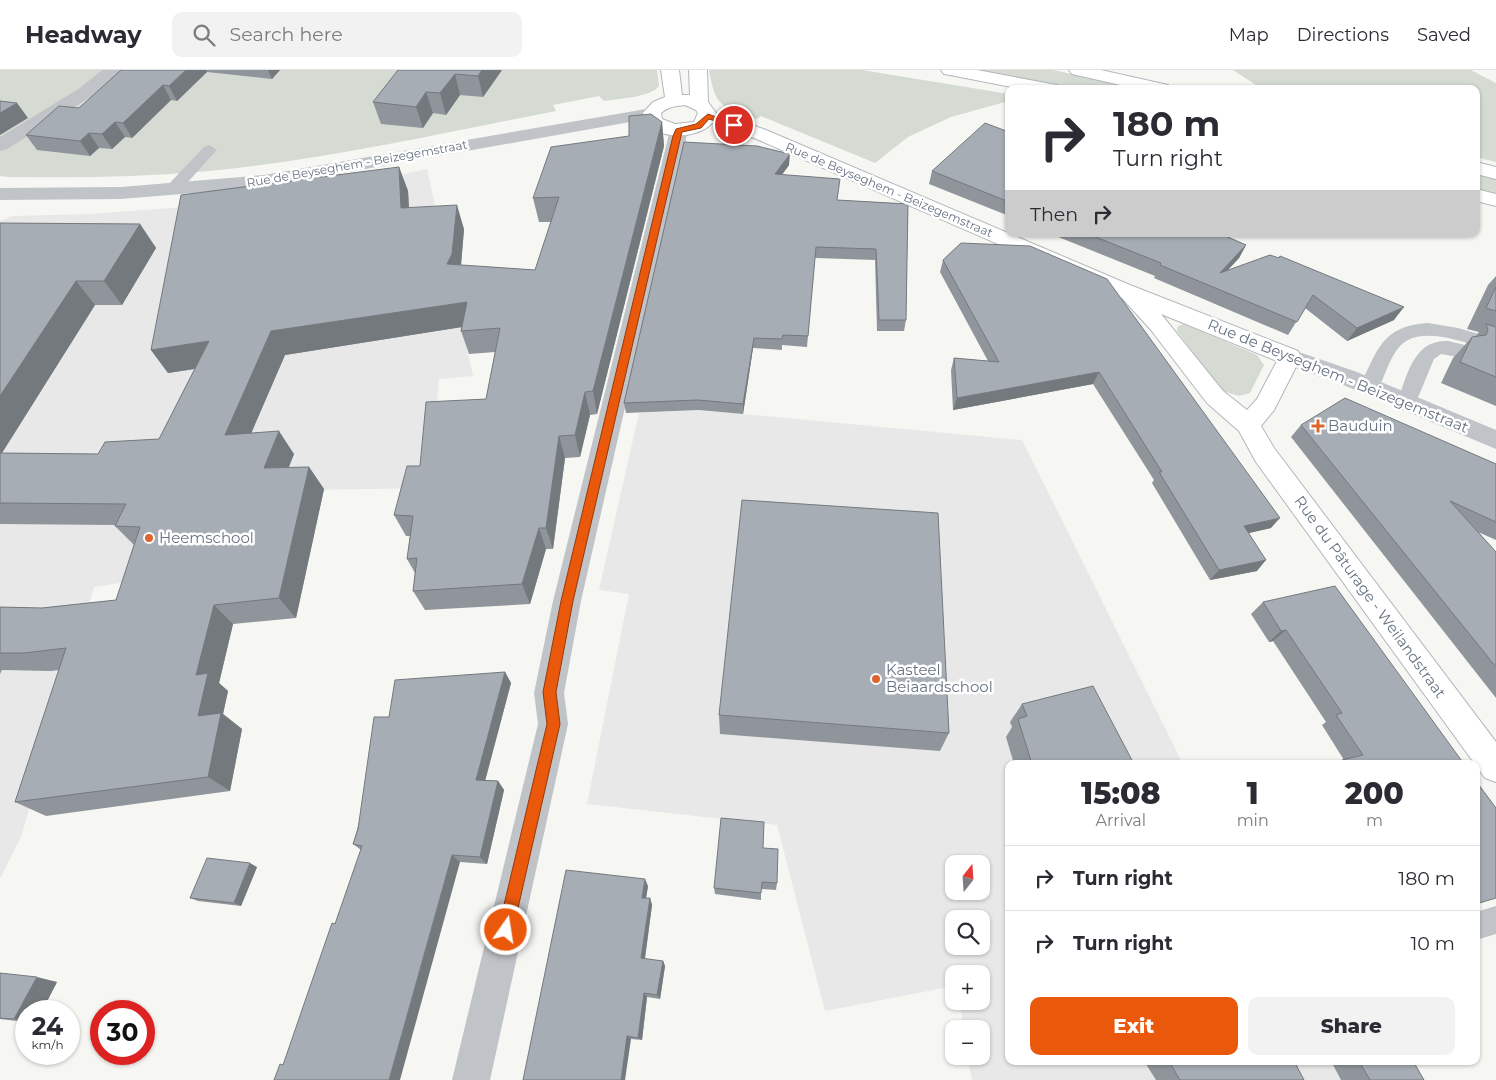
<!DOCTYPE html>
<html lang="en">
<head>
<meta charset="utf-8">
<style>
	:root { --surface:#fff; --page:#f2f2f3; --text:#2b2b33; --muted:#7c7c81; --line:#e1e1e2; --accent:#ea580c }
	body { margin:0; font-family:Montserrat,sans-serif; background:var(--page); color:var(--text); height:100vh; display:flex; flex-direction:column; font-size:19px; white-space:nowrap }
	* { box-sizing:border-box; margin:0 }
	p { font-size:16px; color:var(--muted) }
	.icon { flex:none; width:28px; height:28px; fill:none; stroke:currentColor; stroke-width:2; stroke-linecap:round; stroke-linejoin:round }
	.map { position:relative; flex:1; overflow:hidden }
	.details { position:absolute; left:1005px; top:690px; width:475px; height:305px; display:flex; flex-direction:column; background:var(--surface); border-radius:10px; box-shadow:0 1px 4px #0004 }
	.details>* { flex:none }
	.guide { position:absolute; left:1005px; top:15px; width:475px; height:152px; border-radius:10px; box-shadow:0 1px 4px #0004; background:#fff; color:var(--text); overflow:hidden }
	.needle { width:32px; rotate:17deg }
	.tools { position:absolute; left:945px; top:785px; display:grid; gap:10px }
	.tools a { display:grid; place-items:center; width:45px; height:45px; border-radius:10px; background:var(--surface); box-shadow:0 1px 4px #0004; font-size:25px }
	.speed { position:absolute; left:15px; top:930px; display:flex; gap:10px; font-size:25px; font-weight:700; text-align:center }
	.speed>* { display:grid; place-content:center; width:65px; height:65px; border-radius:50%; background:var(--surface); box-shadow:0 1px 4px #0004; line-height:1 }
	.speed small { font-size:12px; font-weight:400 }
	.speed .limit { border:8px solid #d22; background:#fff; color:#111 }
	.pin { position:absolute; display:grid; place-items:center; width:42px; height:42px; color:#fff; margin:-21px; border:2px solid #fff; border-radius:50%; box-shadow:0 1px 5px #0007 }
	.me { position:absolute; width:55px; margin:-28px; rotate:13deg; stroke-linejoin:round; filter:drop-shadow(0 0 4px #0008) }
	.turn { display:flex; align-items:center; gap:18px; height:105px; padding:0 25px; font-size:22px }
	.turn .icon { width:65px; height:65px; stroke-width:2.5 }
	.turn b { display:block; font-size:35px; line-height:42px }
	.then { display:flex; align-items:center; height:48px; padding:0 25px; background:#0003; gap:10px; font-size:19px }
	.eta { display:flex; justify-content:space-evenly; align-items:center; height:85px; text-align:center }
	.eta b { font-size:30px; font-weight:800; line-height:35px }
	.action { display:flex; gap:10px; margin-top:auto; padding:10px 25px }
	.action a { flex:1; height:58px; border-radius:10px; background:var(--accent); color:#fff; font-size:20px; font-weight:800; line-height:58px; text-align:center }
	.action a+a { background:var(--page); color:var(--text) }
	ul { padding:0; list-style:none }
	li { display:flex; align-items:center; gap:15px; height:65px; padding:0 25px; border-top:1px solid var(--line) }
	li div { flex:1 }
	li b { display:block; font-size:19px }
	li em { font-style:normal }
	header { display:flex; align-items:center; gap:30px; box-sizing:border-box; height:70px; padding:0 25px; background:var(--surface); border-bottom:1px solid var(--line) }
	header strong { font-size:24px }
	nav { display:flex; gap:28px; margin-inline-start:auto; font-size:18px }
	.search { width:350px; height:45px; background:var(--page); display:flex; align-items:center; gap:12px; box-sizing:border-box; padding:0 18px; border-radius:10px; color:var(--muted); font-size:19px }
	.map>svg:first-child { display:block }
	.built { fill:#e7e8e7; fill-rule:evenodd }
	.green { fill:#d5dbd3 }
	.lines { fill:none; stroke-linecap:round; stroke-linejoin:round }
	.secondary-casing { stroke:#b2b7bc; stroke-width:2 }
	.lane { fill:#c0c3c7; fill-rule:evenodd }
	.street { fill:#c0c3c7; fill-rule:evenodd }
	.secondary { fill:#fff; fill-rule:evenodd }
	.wall { fill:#8f959b }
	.shaded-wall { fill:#74797e }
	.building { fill:#a6adb4; stroke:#74797e }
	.route { fill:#ea580c; stroke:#983908 }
	.poi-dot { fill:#dc642e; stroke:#fff; stroke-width:2 }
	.labels { text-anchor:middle; stroke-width:5; stroke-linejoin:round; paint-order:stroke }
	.far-street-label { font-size:12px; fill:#677483; stroke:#fff }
	.street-label { font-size:15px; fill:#677483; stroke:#fff }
	.poi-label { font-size:15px; fill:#677483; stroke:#fff; text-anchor:start }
</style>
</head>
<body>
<header>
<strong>Headway</strong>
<div class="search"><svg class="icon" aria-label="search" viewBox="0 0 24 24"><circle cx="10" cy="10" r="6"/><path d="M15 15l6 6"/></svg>Search here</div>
<nav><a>Map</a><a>Directions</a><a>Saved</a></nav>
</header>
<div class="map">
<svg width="1496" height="1010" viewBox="0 0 1496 1010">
	<rect width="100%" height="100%" fill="#f6f7f3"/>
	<path class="built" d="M427,99l46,207 -34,3 -10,109 -121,2 -14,67 -200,30 -73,250 -21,42v-658l13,-5 78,-2 108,-8 146,-19z
		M699,340l323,30 161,324h-174v297h322l10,19h-369l-5,-24h14v-27h-18l-3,-28h21v-27h-27v12l-129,25 -48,-186 -190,-21 42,-210 -30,-4 40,-177zM954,794h27v27h-27zM954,849h27v27h-27z"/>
	<path class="green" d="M0,0h657l2,16c-7,11 -42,13 -55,15l-5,-5 -46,9 3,6c-115,22 -230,49 -347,60 -66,6 -133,7 -200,6l-9,-1z
		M709,0h153l147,24v7l-58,16 -43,20 -33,26 -114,-47 -4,3c-35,-14 -41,-9 -48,-49z
		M978,0h75l89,19h-66z
		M1233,0h238l25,13v79l-20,-5v-68h-214z
		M1476,103l20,5v16l-20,-5z
		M1184,254l73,31 7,10 -14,28 -11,3 -16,-5 -46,-60 1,-5z"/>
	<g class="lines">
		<g class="secondary-casing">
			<path id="secondary" d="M661,0h18l3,25h8l-1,-25h18l1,32 8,11 50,17 364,155 168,66 3,6 -27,53 -13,16 13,22 222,294v40l-11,-4 -229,-316 -17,-31 -32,-28 -56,-73 -29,-32 -368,-160 -42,-15c-15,17 -55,17 -68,-2l-1,-8 10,-11 12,-5zM685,35l11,5 2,3 -4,9 -19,2 -13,-5 -1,-6c7,-6 14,-7 24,-8zM1161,244l116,47 -20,38 -10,11 -24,-19z
				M941,0h36l74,14 6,1 3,4h-38l-72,-14 -6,-1z
				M1069,0h32l67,15 3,4h-33l-66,-15z
				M1476,92l20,5v12l-20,-5z
				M1476,119l20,5v12l-20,-5z"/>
		</g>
		<path class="lane" d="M209,75l8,5 -3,3 -36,40h-12l-2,-3 2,-3 38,-40z
			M1428,253l30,5 38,11v13c-26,-7 -74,-29 -96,-6 -11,12 -15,31 -23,45l-7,2 -7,-2 -3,-5c18,-37 22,-60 68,-63z
			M1448,271l17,4 2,5 -2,5 -7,2 -17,-3 -7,5 -20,48 -7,2 -7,-2 -3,-5c10,-25 16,-63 51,-61z
			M1496,836v28l-20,6v-28z"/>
		<path class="street" d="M102,0h19l-29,26 -85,53 -7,2v-14l80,-49z
			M652,38l6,1 3,4 -3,4 -394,70 -143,12 -121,1v-12l121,-1 143,-12z
			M679,55l6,1 3,4 -107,471 -17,92 4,31 -78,356h-38l86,-356 -4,-31 19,-92 117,-471 3,-4z
			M1290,279l67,23 139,58v19l-155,-65 -59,-21 -3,-6 3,-6z"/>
		<use href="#secondary" class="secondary"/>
	</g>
	<path class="wall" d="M121,0h159l-8,9 -65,-7 -30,29 -6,-1 -39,38 -7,-1 -13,12 -13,-1 -9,8 -53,-6 -11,-15 53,-27z
		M398,0h104l-19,27 -23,-2 -14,20 -13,-2 -10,15 -42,-4 -8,-22z
		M662,52l2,24 -67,268 -7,1 -10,42 -15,1 -12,91h-7l-16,55 -105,6 -12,-19 2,-18 -8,-14 3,-23h-4l-12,-21 26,-49 66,-67 9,-47 -26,2 -8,-23v-4l-176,28 -34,78 43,21 -6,14 21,-1 15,22 -28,129 -63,6 -14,59 9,8 -5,23 19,15 -12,62 -184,25 -31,-14 44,-132 -8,1 -49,-1 -2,4v-67l42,1 74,-8 18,-55 -19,-19 1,-1 -116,-1v-301l140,1 16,24 -34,57h-27l-93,148 96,1 61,-15 36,-70 -27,4 -17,-23 248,-183 9,24 1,16 55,22 -3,36 74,5 16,-48h-12l-6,-24 96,-62z
		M1009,62v84l-80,-32 3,-13z
		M684,72l105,23 -7,10 55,25 71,4 -2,116 -2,11h-27l-2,-71 -60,-2 -8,89 -25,-2v5l-29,-2 -10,66 -44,-4 -73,3 -2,-10z
		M1051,164h170l25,11 -7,13 -12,13 43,-16 124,65 -47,21 -42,-33 -17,27 -134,-57 1,-2z
		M961,173l310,285 -22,5 8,38 -47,9 -58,-97 2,-3 -61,-96 -140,26 -2,-40 3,-12 34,3 -48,-89 3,-12z
		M1496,206v130l-55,-23 12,-25 19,-21h3l4,-5 -12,-3 21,-44z
		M1301,355l195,39v76l-18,-8 18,20v146l-205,-261z
		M1263,532l201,162h-127l7,-4 -22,-35 4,-3 -53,-81 -4,1 -18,-28z
		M505,602l6,11 -26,97 13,1 6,9 -17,74 -27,-2 -177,203 52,-141 26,-74 -8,-6 36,-127z
		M1022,634l112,60h-120l-8,-27 6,-10 -2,-5z
		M719,645l230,18 -9,18 -220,-17z
		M763,778l14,35 -1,7 -15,-1v11l-46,-6 -1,-6z
		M257,797l-16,39 -43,-5 -8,-3z
		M648,816l-2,12h4l2,7 -7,54 18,2 2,5 -5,33 -13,-2 -5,43 -11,-1 -108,41z
		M0,903l57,9 -15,29h-16v11l-26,-3z
		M1144,991h150l10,19h-148z
		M1331,991h82l11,19h-83z"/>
	<path class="shaded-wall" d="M186,0h20l1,2 -30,29 -8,-15z
		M268,0h12l-8,9z
		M482,0h20l-19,27 -5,-21z
		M455,4l5,21 -14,20 -6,-22z
		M163,15l8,15 -39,38 -9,-15z
		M426,22l7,21 -10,15 -7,-21z
		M17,33l11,15 -28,17v-22z
		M115,52l10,15 -13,12 -10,-15z
		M662,52l2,24 -67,268 -4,-23z
		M89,63l10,15 -9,8 -10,-15z
		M790,84l-1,11 -15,20 1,-11z
		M399,97l9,24 2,41 -9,-24z
		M457,135l7,24 -4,48 -13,-13z
		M140,154l16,24 -34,57 -18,-24z
		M1246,175l-7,13 -26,28 7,-13z
		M76,211l19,24 -95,151v-60z
		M467,232l8,23 -190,30 -44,102 -16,-22 46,-104z
		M1404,237l-10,13 -47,21 10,-13z
		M754,268l-1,10 -10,66v-10z
		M209,271l16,23 -57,9 -17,-23z
		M1099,302l-6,12 -140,26 4,-12z
		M585,322l5,23 -10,42 -5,-22z
		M279,361l15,23 -14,36 -16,-22z
		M559,366l6,22 -12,91 -7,-21z
		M309,397l15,22 -28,129 -17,-20z
		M1280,448l-9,10 -36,8 9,-10z
		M539,458l7,21 -16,55 -8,-20z
		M1266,490l-9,11 -47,9 9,-10z
		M214,535l19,19 -14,59 9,8 -5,23 19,15 -12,62 -22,-14 -10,-61 -2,-41z
		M1286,560l-13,11 -4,1 12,-11z
		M505,602l6,11 -28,106 -7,-9z
		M498,711l6,9 -17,74 -7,-7z
		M452,785l8,7 -60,218h-11z
		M250,793l7,4 -16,39 -7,-3z
		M645,809l3,7 -3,18 -3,-6z
		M650,828l2,7 -8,59 -3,-6z
		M663,891l2,5 -5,33 -3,-4z
		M37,907l20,5 -15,29h-16v10l-12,-2z
		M644,923l3,4 -5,43 -4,-2z
		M627,966l4,3 -6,41h-4z"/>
	<path class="building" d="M121,0h65l-17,16 -6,-1 -40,38 -8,-1 -13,12 -13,-1 -9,8 -54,-6 33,-29 20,2z
		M398,0h84l-4,6 -23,-2 -15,19 -14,-1 -10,15 -43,-5z
		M0,31l17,2 -17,10z
		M651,44l11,8 -69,269 -8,1 -10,43 -16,1 -13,92h-7l-17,56 -109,7 4,-33 -10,1 6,-43 -19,-1 13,-49h13l6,-64 60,-3 14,-71 -39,3 6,-29 -196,29 -46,104 54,-4 -15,37 45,-1 -30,131 -65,7 -18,70 12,-2 -10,43 23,-3 -13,64 -193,25 51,-154 -42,5h-24v-46l42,1 74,-8 24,-73 -25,-1 11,-22 -126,-1v-50l98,1 7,-12 54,-3 50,-98 -58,9 30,-155 218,-28 2,41 56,-3 -5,49 -5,10 88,6 24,-73 -26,1 18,-51 78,-11v-20z
		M985,53l24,9v70l-77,-31z
		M684,72l73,4 33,8 -15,20 65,5 -3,21 71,4 -2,116h-27l-3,-71 -60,-2 -8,89 -25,-1 -1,4 -28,-1 -11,66 -45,-4 -74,3z
		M0,153l140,1 -36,57h-28l-76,115z
		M1088,164h133l25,11 -26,28 50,-18 9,3 1,-2 124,51 -47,21 -44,-33 -16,27 -137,-57 1,-2z
		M961,173l69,3 77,33 173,239 -36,8 22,34 -47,10 -60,-98h3l-63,-100 -142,26 -3,-40 45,4 -56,-102z
		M1496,217v24l-10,-3z
		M1486,254l10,3v50l-36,-15 12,-25 14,-2 2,-5z
		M1345,328l151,66v58l-46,-21 46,51v115l-195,-242z
		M742,430l196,13 11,220 -230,-18z
		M1335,516l129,178h-119l-3,-4 21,-5 -27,-40 6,-2 -56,-83 -5,1 -18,-29z
		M505,602l-29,108 22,1 -18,76 -28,-2 -63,225h-115l6,-16 3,1 49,-142 3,1 27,-78 -9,-2 5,-15 16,-112h15l6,-37z
		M1093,616l41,78h-102l-14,-45 9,-3 -5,-12z
		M1476,711l20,27v90l-20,6z
		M721,748l43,4 -1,26 15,1 -1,34 -15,-1 -1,11 -47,-5z
		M207,788l43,5 -16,40 -44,-5z
		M566,800l79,9 -3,19h8l-9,60 22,3 -6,34 -13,-2 -6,45 -11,-2 -6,44h-98z
		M0,903l37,4 -23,42 -14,-1z
		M1169,991h125l10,19h-124z
		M1359,991h54l11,19h-54z"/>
	<path class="route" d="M708,44l30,11 -4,2 -25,-8 -8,9 -19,4 -1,4 -108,465 -17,91 4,32 -47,206 -2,5 -5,2 -5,-2 -3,-5 49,-206 -4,-32 18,-91 112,-465 3,-7 20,-5z"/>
	<g class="poi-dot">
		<path d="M1315.5 348.5h5v5h5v5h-5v5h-5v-5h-5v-5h5z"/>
		<circle cx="149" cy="468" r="5"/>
		<circle cx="876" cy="609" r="5"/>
	</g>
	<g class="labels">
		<g class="far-street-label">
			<text transform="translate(357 94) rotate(-10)" y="4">Rue de Beyseghem - Beizegemstraat</text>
			<text transform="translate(889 120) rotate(23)" y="4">Rue de Beyseghem - Beizegemstraat</text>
		</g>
		<g class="street-label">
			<text transform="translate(1338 306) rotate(22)" y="5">Rue de Beyseghem - Beizegemstraat</text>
			<text transform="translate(1370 527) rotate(54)" y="5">Rue du Pâturage - Weilandstraat</text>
		</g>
		<g class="poi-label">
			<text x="1328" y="361">Bauduin</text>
			<text x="159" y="473">Heemschool</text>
			<text x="886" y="605">Kasteel<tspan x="886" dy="17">Beiaardschool</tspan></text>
		</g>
	</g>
</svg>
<div class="tools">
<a><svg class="needle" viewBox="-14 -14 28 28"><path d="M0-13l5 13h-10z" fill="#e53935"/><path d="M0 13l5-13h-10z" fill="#7c7c81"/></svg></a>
<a><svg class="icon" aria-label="search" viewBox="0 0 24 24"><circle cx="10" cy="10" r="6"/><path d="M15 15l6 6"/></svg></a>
<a>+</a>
<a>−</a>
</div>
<div class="speed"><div>24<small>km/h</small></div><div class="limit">30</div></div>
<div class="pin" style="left:734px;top:55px;background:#d93025"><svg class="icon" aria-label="arrive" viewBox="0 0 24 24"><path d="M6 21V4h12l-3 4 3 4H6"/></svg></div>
<svg class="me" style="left:506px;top:860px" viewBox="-20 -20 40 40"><circle r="17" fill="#ea580c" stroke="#fff" stroke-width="3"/><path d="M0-11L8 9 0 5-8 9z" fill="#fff"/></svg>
<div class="guide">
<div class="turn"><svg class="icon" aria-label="right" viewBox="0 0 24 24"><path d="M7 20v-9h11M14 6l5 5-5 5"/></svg><div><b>180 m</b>Turn right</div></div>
<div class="then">Then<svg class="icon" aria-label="right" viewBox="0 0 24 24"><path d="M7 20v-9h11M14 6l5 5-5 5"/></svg></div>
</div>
<section class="details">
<div class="eta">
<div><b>15:08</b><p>Arrival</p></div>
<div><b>1</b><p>min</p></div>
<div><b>200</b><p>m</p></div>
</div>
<ul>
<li><svg class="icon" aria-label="right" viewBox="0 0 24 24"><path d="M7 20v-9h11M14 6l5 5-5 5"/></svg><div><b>Turn right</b></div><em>180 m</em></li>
<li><svg class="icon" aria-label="right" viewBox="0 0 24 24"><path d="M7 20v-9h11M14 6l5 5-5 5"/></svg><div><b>Turn right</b></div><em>10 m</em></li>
</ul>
<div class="action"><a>Exit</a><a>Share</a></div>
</section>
</div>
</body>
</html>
